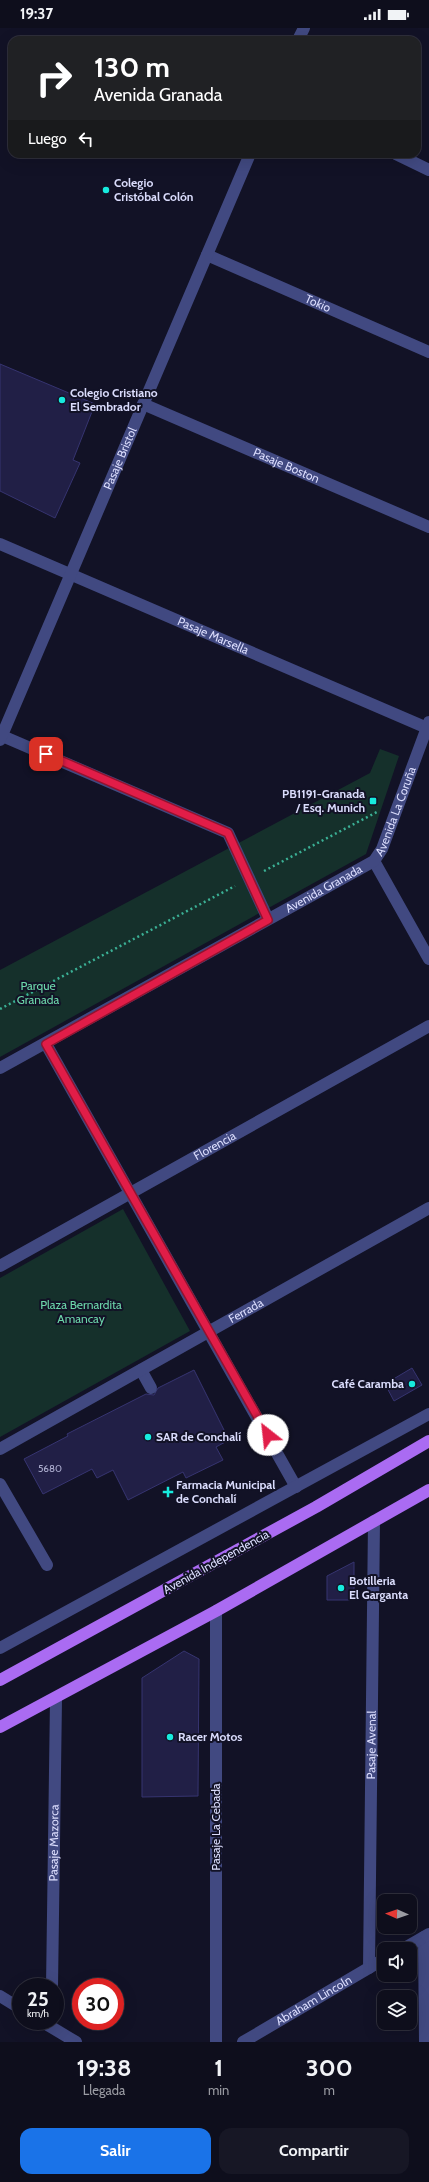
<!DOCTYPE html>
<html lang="es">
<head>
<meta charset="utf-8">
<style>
	:root { --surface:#0e0e1c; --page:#171725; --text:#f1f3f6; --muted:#9b9ca3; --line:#2e2e3b; --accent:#1a73e8 }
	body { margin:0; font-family:Cabin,sans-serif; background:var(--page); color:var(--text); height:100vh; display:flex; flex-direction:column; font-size:15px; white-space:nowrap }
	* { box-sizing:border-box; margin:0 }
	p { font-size:13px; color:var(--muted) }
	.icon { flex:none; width:22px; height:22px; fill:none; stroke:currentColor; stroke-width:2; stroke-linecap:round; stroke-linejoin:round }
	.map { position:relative; height:2014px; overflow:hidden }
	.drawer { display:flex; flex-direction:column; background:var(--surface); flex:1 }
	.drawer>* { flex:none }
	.top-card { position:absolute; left:8px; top:8px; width:413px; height:122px; border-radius:12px; box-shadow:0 4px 16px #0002,0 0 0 1px var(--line); background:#202124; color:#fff; overflow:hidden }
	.needle { width:26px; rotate:272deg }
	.controls { position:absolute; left:377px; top:1866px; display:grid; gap:8px }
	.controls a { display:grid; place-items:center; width:40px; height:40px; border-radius:8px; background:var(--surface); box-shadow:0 4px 16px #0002,0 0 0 1px var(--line); font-size:20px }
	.speed { position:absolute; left:12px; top:1950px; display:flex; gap:8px; font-size:20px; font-weight:700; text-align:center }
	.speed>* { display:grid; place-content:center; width:52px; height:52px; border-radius:50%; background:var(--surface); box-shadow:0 4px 16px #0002,0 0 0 1px var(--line); line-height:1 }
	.speed small { font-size:10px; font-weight:400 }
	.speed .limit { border:6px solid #d22; background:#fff; color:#111 }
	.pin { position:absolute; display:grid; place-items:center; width:34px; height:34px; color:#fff; margin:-17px; border-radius:8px; box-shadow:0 2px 6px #0006 }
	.me { position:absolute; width:44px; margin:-22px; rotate:331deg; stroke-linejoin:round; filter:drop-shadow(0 0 3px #0008) }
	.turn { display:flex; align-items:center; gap:14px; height:84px; padding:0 20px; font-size:18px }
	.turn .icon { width:52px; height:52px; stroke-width:2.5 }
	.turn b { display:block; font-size:28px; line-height:34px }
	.then { display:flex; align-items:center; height:38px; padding:0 20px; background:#0003; gap:8px; font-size:15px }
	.eta { display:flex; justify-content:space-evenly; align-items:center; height:68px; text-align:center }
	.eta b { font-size:24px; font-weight:700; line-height:28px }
	.primary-button { display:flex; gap:8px; margin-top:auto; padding:8px 20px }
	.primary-button a { flex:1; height:46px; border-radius:12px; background:var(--accent); color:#fff; font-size:16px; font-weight:700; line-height:46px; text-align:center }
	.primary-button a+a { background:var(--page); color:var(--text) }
	.status { display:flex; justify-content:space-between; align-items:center; height:28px; padding:0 20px; background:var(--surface); direction:ltr }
	.status svg { height:11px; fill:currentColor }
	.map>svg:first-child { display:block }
	.green { fill:#15302b }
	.building { fill:#211f46; stroke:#363470 }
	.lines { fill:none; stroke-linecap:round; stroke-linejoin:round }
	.path { stroke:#3bb095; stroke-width:2.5; stroke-dasharray:2 3; stroke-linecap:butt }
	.minor { stroke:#414981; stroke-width:12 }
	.major { stroke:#aa6bf2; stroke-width:12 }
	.route-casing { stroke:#92132f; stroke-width:10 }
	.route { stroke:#e11d48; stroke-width:7 }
	.poi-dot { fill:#17ebde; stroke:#121226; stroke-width:1.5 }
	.labels { text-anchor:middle; stroke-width:4; stroke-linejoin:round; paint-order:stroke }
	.number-label { font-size:10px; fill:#acadce }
	.poi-label { font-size:12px; font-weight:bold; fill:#dadcfc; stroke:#121226; text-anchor:start }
	.street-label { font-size:12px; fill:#dadcfc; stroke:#121226 }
	.park-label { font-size:12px; fill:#6cd6aa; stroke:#121226 }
</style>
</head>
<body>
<div class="status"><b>19:37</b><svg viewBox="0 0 49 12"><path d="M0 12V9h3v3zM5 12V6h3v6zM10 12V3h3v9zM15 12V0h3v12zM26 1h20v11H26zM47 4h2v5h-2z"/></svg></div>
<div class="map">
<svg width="429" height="2014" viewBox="0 0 429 2014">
	<rect width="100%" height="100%" fill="#121226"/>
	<path class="green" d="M380,721l19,7 -33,98 -366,203v-87l370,-197z
		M123,1181l67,122 -190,106v-159z"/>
	<path class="building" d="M0,336l95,40 -22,56 7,3 -25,55 -55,-27z
		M412,1340l10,17 -28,16 -9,-17z
		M194,1342l35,70 -13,7 7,13 -37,18 -3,-6 -55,28 -15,-30 -16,8 -5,-9 -49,25 -19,-35 44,-23 -1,-2 79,-40 8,1 4,-7z
		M354,1534v38h-27v-24z
		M184,1623l15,8 -1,137 -56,1v-119z"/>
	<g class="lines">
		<path class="path" d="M264,843l113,-59
			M0,981l235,-123"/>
		<g class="minor">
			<path d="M298,12l6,-12"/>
			<path d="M396,126l33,16"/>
			<path id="s1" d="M207,227l222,97"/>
			<path id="s2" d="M143,376l286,123"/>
			<path id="s3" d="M0,516l427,184"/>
			<path d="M0,707l228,98 40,86"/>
			<path id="s4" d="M0,712l250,-586"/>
			<path d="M374,833l55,98"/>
			<path d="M46,1016l250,443"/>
			<path id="s5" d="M0,1040l374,-207 8,-12 47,-127"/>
			<path id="s6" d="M0,1238l429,-240"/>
			<path d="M141,1342l10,18"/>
			<path id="s7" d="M0,1421l429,-241"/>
			<path d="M0,1456l47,81"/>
			<path d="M0,1620l429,-234"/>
			<path d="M424,1909l1,105"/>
			<path d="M403,1921l26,-15"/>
			<path id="s8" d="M369,1940l5,-447"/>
			<path id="s9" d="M52,1959l4,-288"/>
			<path d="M0,1968l21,13"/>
			<path d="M41,1993l35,21"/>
			<path d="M216,2014v-431"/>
			<path id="s10" d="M243,2014l141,-83"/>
		</g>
		<path class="major" d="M0,1652l316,-173 113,-66
			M0,1699l216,-116 213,-121"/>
	</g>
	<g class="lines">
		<g class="route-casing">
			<path id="route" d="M46,726l182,79 40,87 -222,124 222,391"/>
		</g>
		<use href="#route" class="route"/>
	</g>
	<g class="poi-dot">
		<circle cx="106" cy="162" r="4"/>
		<circle cx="62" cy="372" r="4"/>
		<rect x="369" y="769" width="8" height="8" rx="2"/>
		<circle cx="412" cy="1356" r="4"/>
		<circle cx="148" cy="1409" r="4"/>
		<path d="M166 1458h4v4h4v4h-4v4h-4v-4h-4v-4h4z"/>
		<circle cx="341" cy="1560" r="4"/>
		<circle cx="170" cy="1709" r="4"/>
	</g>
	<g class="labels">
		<g class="number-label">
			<text x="50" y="1444">5680</text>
		</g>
		<g class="poi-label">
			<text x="114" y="159">Colegio<tspan x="114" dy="14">Cristóbal Colón</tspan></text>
			<text x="70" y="369">Colegio Cristiano<tspan x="70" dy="14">El Sembrador</tspan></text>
			<text x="365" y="770" text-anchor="end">PB1191-Granada<tspan x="365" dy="14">/ Esq. Munich</tspan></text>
			<text x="404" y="1360" text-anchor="end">Café Caramba</text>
			<text x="156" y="1413">SAR de Conchalí</text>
			<text x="176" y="1461">Farmacia Municipal<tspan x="176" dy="14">de Conchalí</tspan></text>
			<text x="349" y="1557">Botilleria<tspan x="349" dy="14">El Garganta</tspan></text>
			<text x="178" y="1713">Racer Motos</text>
		</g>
		<g class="street-label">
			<text dy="4" stroke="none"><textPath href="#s1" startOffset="121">Tokio</textPath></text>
			<text dy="4" stroke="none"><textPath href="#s4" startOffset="306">Pasaje Bristol</textPath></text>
			<text dy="4" stroke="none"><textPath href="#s2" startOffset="156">Pasaje Boston</textPath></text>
			<text dy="4" stroke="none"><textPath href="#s3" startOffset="232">Pasaje Marsella</textPath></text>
			<text dy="4" stroke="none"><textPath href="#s5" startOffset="482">Avenida La Coruña</textPath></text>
			<text dy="4" stroke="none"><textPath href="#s5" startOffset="370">Avenida Granada</textPath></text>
			<text dy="4" stroke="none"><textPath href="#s6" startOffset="246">Florencia</textPath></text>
			<text dy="4" stroke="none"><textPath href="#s7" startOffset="282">Ferrada</textPath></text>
			<text transform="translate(216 1534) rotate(-29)" y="4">Avenida Independencia</text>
			<text dy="4" stroke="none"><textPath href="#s8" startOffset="223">Pasaje Avenal</textPath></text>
			<text transform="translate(216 1799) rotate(-90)" y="4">Pasaje La Cebada</text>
			<text dy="4" stroke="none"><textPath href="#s9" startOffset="144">Pasaje Mazorca</textPath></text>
			<text dy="4" stroke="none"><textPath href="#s10" startOffset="82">Abraham Lincoln</textPath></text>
		</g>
		<g class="park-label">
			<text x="38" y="962">Parque<tspan x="38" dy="14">Granada</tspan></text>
			<text x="81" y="1281">Plaza Bernardita<tspan x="81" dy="14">Amancay</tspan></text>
		</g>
	</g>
</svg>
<div class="controls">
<a><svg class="needle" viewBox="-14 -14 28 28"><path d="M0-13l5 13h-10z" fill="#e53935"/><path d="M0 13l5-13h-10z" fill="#9b9ca3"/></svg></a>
<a><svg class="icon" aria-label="sound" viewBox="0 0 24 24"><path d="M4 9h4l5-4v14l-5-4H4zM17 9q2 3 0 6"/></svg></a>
<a><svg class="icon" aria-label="layers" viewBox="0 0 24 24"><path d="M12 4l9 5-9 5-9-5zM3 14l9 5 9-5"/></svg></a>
</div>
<div class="speed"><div>25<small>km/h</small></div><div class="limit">30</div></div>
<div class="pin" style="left:46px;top:726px;background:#d93025"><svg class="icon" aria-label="arrive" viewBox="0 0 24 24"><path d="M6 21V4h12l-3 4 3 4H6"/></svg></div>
<svg class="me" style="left:268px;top:1407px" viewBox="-20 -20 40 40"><circle r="19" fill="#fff"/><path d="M0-13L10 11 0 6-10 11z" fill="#e11d48"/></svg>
<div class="top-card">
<div class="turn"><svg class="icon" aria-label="right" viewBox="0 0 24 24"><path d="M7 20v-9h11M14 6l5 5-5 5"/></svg><div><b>130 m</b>Avenida Granada</div></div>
<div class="then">Luego<svg class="icon" aria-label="left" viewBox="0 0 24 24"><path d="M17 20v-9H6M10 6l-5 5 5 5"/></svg></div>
</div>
</div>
<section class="drawer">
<div class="eta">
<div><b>19:38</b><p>Llegada</p></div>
<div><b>1</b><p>min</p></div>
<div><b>300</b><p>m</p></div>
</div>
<div class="primary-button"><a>Salir</a><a>Compartir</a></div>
</section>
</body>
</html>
